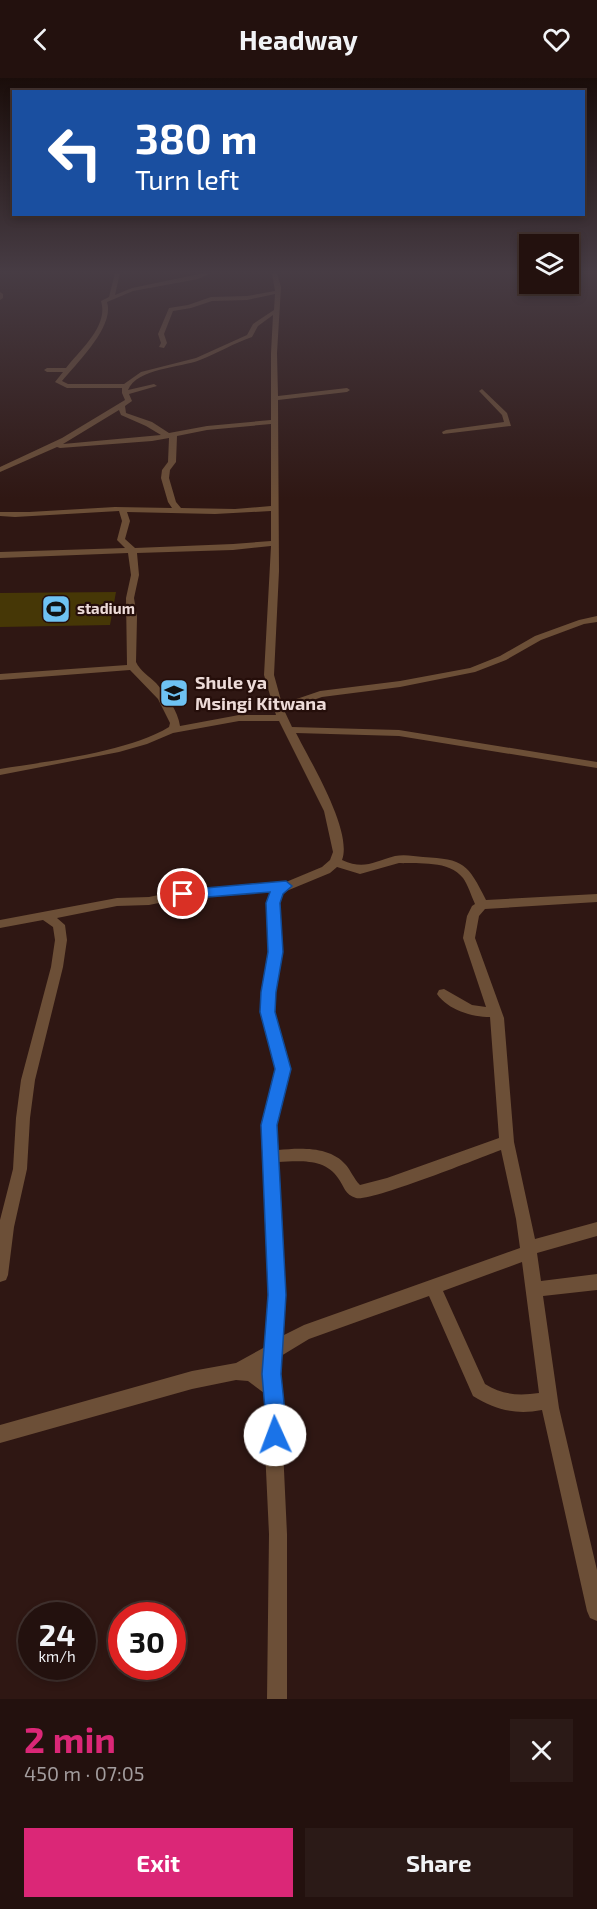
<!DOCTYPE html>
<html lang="en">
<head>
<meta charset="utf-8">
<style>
	:root { --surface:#23110e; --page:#2b1a17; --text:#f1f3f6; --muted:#a39d9e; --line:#40312e; --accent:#db2777 }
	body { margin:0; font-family:"Exo 2",sans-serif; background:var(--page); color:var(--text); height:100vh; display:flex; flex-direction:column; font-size:22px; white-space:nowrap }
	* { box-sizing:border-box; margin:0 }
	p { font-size:20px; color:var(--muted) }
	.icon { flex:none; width:33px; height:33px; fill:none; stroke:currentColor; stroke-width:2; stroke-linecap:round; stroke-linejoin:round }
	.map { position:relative; height:1621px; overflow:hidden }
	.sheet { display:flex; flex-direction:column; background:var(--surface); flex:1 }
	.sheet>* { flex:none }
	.top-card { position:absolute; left:12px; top:12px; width:573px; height:126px; border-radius:0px; box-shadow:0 3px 9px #0003,0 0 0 2px var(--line); background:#1a4fa0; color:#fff; overflow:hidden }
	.fabs { position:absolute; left:519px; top:156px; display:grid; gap:12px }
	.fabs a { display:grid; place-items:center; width:60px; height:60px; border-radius:0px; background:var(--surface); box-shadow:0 3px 9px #0003,0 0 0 2px var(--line); font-size:30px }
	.speed { position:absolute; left:18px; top:1524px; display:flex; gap:12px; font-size:30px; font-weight:700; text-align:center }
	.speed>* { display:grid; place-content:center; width:78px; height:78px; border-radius:50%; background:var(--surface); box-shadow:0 3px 9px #0003,0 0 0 2px var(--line); line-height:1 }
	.speed small { font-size:15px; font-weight:400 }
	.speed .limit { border:9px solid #d22; background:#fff; color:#111 }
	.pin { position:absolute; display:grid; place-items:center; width:51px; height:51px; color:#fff; margin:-26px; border:3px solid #fff; border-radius:50%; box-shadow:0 2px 6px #0007 }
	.me { position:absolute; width:66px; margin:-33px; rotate:358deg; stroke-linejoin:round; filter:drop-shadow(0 0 4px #0008) }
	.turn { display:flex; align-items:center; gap:21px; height:126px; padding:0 24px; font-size:27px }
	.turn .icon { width:78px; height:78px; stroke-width:2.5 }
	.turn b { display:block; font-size:42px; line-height:51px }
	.round { display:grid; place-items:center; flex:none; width:63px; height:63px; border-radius:0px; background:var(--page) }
	.overview { display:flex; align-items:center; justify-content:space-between; height:102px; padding:0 24px }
	h1 { font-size:36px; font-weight:700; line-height:45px; color:var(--accent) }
	.primary-button { display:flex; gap:12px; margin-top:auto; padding:12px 24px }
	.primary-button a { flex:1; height:69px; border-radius:0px; background:var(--accent); color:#fff; font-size:24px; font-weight:700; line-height:69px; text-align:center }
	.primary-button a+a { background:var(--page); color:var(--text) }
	header { display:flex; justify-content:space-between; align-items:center; height:78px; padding:0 24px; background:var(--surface); font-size:27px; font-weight:700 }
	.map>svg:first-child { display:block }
	.green { fill:#463706 }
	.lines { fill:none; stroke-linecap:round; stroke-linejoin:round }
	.street { fill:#6c4f37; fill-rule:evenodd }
	.route { fill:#1a73e8; stroke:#114b97; stroke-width:1.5 }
	.labels { text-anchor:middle; stroke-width:4.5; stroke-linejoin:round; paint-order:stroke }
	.far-poi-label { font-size:15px; font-weight:bold; fill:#eddbd8; stroke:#250e0a; text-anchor:start }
	.poi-label { font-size:18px; font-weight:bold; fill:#eddbd8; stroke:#250e0a; text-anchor:start }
</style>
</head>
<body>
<header><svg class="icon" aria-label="back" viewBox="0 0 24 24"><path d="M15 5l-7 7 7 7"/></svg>Headway<svg class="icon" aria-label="heart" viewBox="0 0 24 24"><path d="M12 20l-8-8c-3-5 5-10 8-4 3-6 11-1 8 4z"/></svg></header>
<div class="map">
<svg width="597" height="1621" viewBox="0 0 597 1621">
	<rect width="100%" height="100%" fill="#2f1713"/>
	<path class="green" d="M116,514l-6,33 -110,2v-34z"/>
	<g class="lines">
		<path class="street" d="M115,195h5l-5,22 17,-7 72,-15h7l-13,6 -65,12 -26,11c8,24 -30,61 -45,79l6,3h56l17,-12 55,-14 51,-23 6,-11 21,-14 1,-16 -28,6 -35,1 -21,7 -18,3 -9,23 3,9 -3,5 -5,-1 2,-4 -3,-9 11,-26 19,-3 23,-8 36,-1 28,-5 -3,-18h5l4,14 -4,66 1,43 69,-8 3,2 -3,2 -69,8 1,171 -5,104 8,29 38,-13 80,-10 70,-13 30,-12 35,-20 44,-16 18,-4v6l-13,2 -43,16 -35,20 -31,12 -75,15 -78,10 -38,13 8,17 107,3 198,32v6l-198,-32 -103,-3c14,28 57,98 46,127 22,10 31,2 53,-4 9,-2 19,0 28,1 41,2 45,7 63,43l111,-6v8l-112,7 -6,7 -4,22 29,80 10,124 21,97 62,-17v14l-60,17 4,28 56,-7v16l-54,6 16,112 38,162v51l-7,-3 -3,-7 -45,-201c-26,5 -47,0 -69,-14l-44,-100 -120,43 -28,17 -1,18 5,48 -2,27 4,85v165h-20l2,-165 -4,-85 2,-27 -3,-29 -16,-12 -12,-1 -44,9 -192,54v-18l192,-54 44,-8 29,-16 4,-52 -7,-170 14,-56 -15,-57v-20l9,-40 -3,-49 4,-12 -88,7 -34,7 -32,1 -60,12 8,7 2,15 -4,27 -28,113 -5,38 -3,51 -13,58 -6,48 -2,5 -6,2v-62l13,-51 3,-51 5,-38 30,-113 4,-27 -2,-13 -10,-7 -43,8v-8l117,-22 32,-1 34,-7 103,-8 36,-15 8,-7 3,-8 -9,-41 -45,-90h-40l-66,12 -26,11 -28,8 -119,23v-6c49,-8 128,-17 169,-42l1,-4 -12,-24 -28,-29 -130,10v-6l127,-9 -1,-67 5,-23 -3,-22 -128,5v-6l125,-4 -8,-8 5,-19 -3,-10 -104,6 -15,-1v-4h29l86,-5 57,1 -4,-6 -7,-24 1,-8 6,-8 1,-24 -17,3 -92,7 -3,-1 -57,25v-5l62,-29 63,-38 -3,-7v-5h-55l-12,-6 8,-10h-16l-3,-2 3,-2h19c14,-18 43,-42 35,-67l8,-4zM273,237l-2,38v67l-64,6 -38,7 -17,-11 -26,-9 -1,-7 7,-5 -3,-7 28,-8 -3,-2 -26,6c9,-22 52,-22 72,-30 18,-7 34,-17 52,-23l6,-11zM119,332l2,5 25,11 15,9 -98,9zM271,346v82l-36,3 -54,-1 -5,-6 -7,-24 1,-8 6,-8 1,-26 30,-6zM271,433v30l-38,3 -98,4 -10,-9 5,-18 -3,-9 88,2zM271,468l-7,129 12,40h-37l-59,11c-2,-15 -14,-32 -24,-43 -7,-7 -16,-12 -20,-21l1,-45 -3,-19 5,-23 -2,-22 96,-3zM399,785c20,1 50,-3 64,15 5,7 8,17 12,26l-3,2 -5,10 -4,22 23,69 -14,-2 -28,-16 -5,1 -2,4c11,16 35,23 53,23l9,121 -112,40 -27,7c-6,-6 -9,-14 -14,-20 -16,-19 -46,-17 -68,-15l-2,-25 14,-56 -15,-57v-20l7,-40 -3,-49 5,-11 46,-19 7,-6 23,7zM501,1072l15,69 4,29 -216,77 -22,11 3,-41 -7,-133c21,-1 47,-4 60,16 6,8 7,17 18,20 15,4 123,-40 145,-48zM522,1184l17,131c-20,3 -37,2 -54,-9l-42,-93z
			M0,214l3,2v4l-3,2z
			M482,311l25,24 4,13 -68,8 -1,-2 4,-2 58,-8 -2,-7 -23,-24z"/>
	</g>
	<linearGradient id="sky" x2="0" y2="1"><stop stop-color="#1a0d0a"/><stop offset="0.46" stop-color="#473c44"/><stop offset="1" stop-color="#473c44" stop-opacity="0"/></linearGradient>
	<rect width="597" height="421" fill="url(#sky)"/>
	<path class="route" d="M286,803l6,5 -9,8 -3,9 3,49 -7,40 -1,20 16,57 -14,56 9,170 -5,79 5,48 -4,20 -7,3 -7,-3 -3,-7 1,-13 -4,-48 6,-79 -7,-170 14,-56 -15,-57 1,-20 7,-40 -2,-49 4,-11 -87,7 -7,-5 7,-4z"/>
	<defs>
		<g id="stadium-square" transform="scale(1.5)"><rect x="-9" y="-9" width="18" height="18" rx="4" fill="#6ec2f3" stroke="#250e0a"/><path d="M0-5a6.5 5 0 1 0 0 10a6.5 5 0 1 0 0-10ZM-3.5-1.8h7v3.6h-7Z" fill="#111"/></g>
		<g id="school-square" transform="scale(1.5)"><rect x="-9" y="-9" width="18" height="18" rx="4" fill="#6ec2f3" stroke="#250e0a"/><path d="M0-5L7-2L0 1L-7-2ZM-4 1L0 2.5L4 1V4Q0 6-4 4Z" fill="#111"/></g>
	</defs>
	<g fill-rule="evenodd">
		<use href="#stadium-square" x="56" y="531"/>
		<use href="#school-square" x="174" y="615"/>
	</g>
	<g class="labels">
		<g class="far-poi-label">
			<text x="77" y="536">stadium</text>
		</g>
		<g class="poi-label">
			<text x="195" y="611">Shule ya<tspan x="195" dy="21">Msingi Kitwana</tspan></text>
		</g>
	</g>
</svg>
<div class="fabs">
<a><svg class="icon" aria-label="layers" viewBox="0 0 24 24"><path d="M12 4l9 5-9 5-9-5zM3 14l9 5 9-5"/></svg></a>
</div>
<div class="speed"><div>24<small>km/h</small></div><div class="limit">30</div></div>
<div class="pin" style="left:183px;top:816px;background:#d93025"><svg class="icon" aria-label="arrive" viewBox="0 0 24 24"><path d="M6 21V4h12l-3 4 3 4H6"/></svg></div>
<svg class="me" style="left:275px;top:1357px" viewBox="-20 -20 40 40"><circle r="19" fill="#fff"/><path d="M0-13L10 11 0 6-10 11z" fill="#1a73e8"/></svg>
<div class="top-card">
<div class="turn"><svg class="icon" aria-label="left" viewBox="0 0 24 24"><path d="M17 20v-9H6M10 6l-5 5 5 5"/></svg><div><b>380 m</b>Turn left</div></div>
</div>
</div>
<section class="sheet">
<div class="overview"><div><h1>2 min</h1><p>450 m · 07:05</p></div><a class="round"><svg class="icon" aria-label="close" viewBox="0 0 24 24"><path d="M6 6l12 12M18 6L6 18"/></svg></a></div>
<div class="primary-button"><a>Exit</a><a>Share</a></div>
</section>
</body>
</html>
